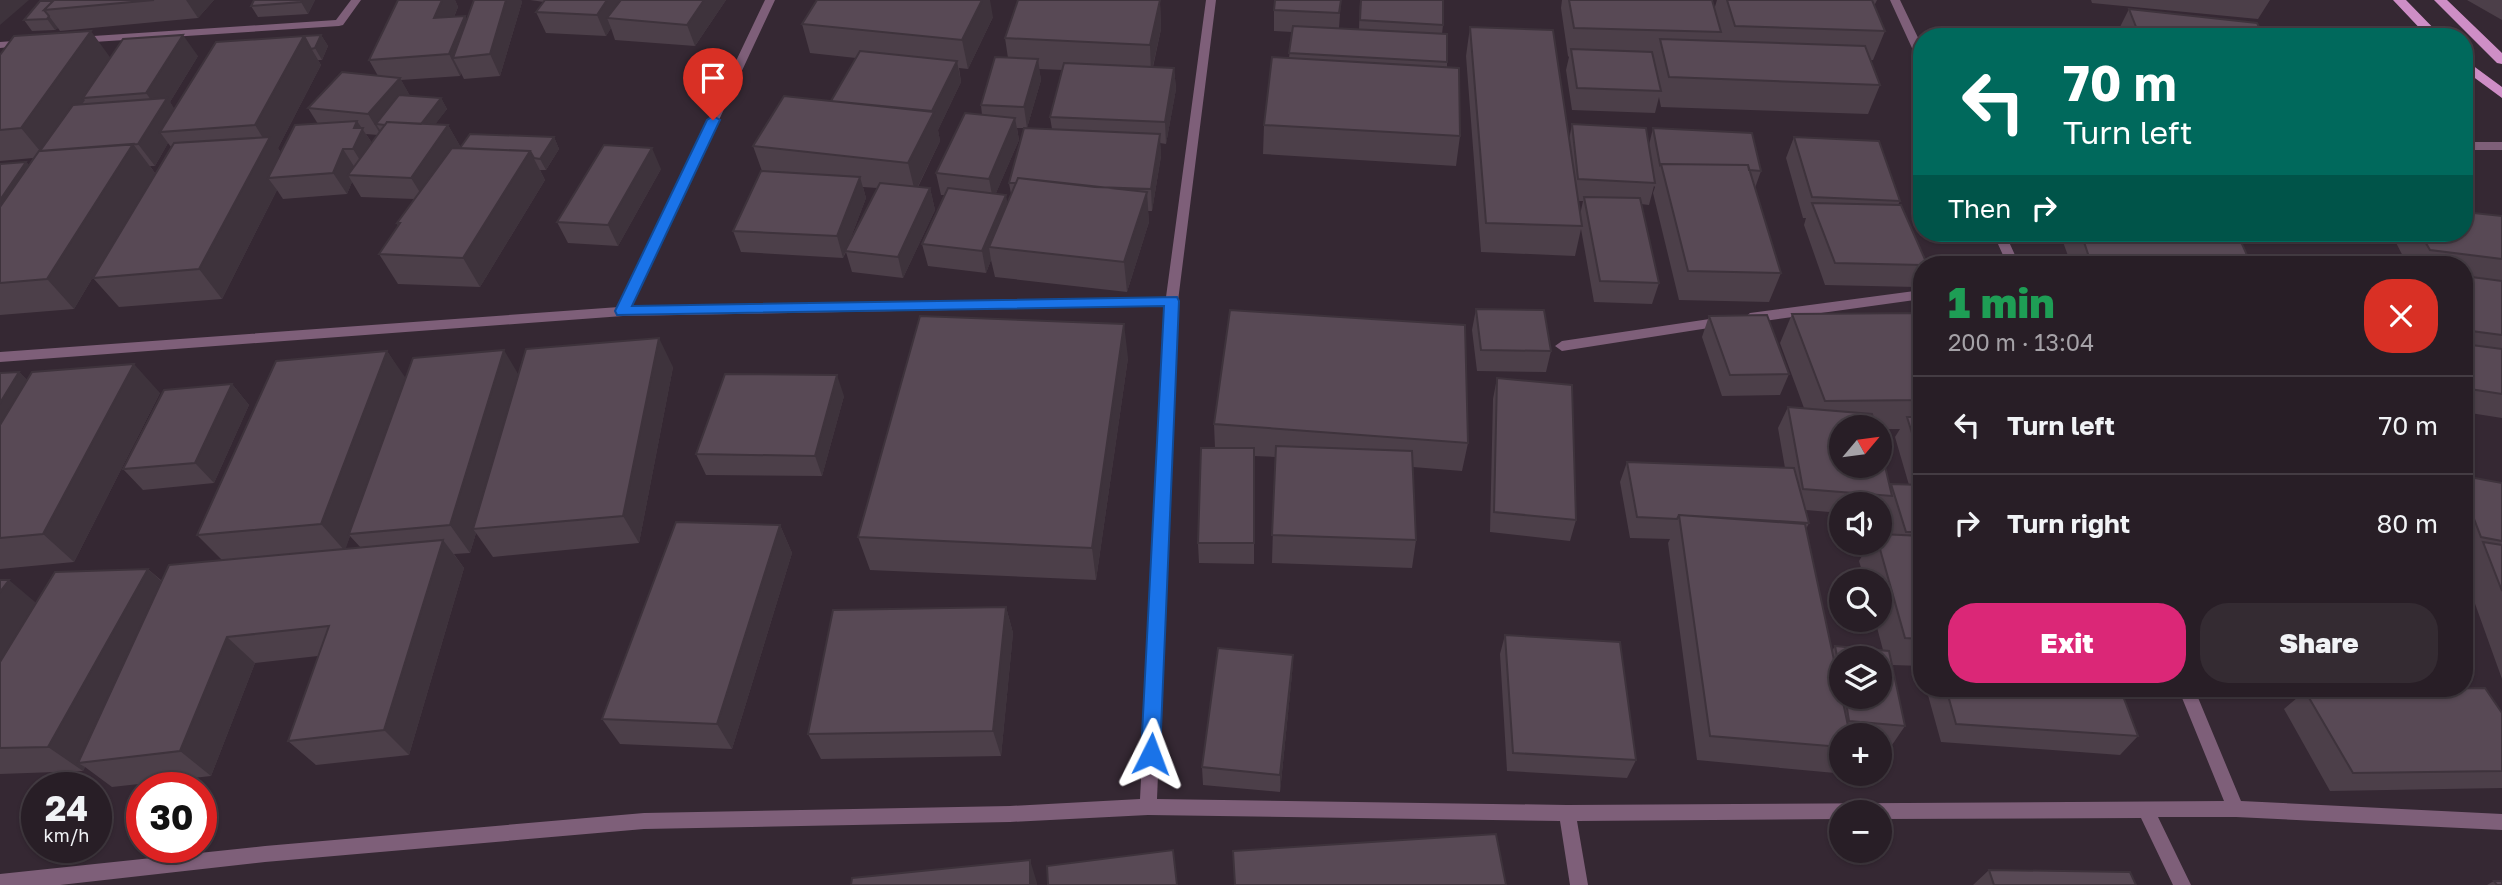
<!DOCTYPE html>
<html lang="en">
<head>
<meta charset="utf-8">
<style>
	:root { --surface:#281e26; --page:#342b32; --text:#f1f3f6; --muted:#a5a2a7; --line:#443c43; --accent:#db2777 }
	body { margin:0; font-family:"Golos Text",sans-serif; background:var(--page); color:var(--text); height:100vh; display:flex; flex-direction:column; font-size:26px; white-space:nowrap }
	* { box-sizing:border-box; margin:0 }
	p { font-size:23px; color:var(--muted) }
	.icon { flex:none; width:38px; height:38px; fill:none; stroke:currentColor; stroke-width:2; stroke-linecap:round; stroke-linejoin:round }
	.map { position:relative; flex:1; overflow:hidden }
	.sheet { position:absolute; left:1913px; top:256px; width:560px; height:441px; display:flex; flex-direction:column; background:var(--surface); border-radius:28px; box-shadow:0 2px 5px #0004,0 0 0 2px var(--line) }
	.sheet>* { flex:none }
	.banner { position:absolute; left:1913px; top:28px; width:560px; height:214px; border-radius:28px; box-shadow:0 2px 5px #0004,0 0 0 2px var(--line); background:#00695c; color:#fff; overflow:hidden }
	.needle { width:46px; rotate:61deg }
	.fabs { position:absolute; left:1829px; top:415px; display:grid; gap:14px }
	.fabs a { display:grid; place-items:center; width:63px; height:63px; border-radius:50%; background:var(--surface); box-shadow:0 2px 5px #0004,0 0 0 2px var(--line); font-size:35px }
	.speed { position:absolute; left:21px; top:772px; display:flex; gap:14px; font-size:35px; font-weight:700; text-align:center }
	.speed>* { display:grid; place-content:center; width:91px; height:91px; border-radius:50%; background:var(--surface); box-shadow:0 2px 5px #0004,0 0 0 2px var(--line); line-height:1 }
	.speed small { font-size:18px; font-weight:400 }
	.speed .limit { border:10px solid #d22; background:#fff; color:#111 }
	.pin { position:absolute; display:grid; place-items:center; width:60px; height:60px; color:#fff; margin:-72px -30px; border-radius:50% 50% 50% 0; rotate:-45deg; box-shadow:0 0 7px #0007 }
	.pin .icon { rotate:45deg }
	.me { position:absolute; width:77px; margin:-38px; rotate:3deg; stroke-linejoin:round; filter:drop-shadow(0 0 5px #0008) }
	.turn { display:flex; align-items:center; gap:24px; height:147px; padding:0 35px; font-size:32px }
	.turn .icon { width:91px; height:91px; stroke-width:2.5 }
	.turn b { display:block; font-size:49px; line-height:60px }
	.then { display:flex; align-items:center; height:66px; padding:0 35px; background:#0003; gap:14px; font-size:26px }
	.round { display:grid; place-items:center; flex:none; width:74px; height:74px; border-radius:28px; background:var(--page) }
	.summary { display:flex; align-items:center; justify-content:space-between; height:119px; padding:0 35px }
	h1 { font-size:42px; font-weight:800; line-height:52px; color:#1e9e55 }
	.primary-button { display:flex; gap:14px; margin-top:auto; padding:14px 35px }
	.primary-button a { flex:1; height:80px; border-radius:28px; background:var(--accent); color:#fff; font-size:28px; font-weight:800; line-height:80px; text-align:center }
	.primary-button a+a { background:var(--page); color:var(--text) }
	ul { padding:0; list-style:none }
	li { display:flex; align-items:center; gap:21px; height:98px; padding:0 35px; border-top:2px solid var(--line) }
	li div { flex:1 }
	li b { display:block; font-size:26px }
	li em { font-style:normal }
	.map>svg:first-child { display:block }
	.lines { fill:none; stroke-linecap:round; stroke-linejoin:round }
	.lane { fill:#7e5f79; fill-rule:evenodd }
	.street { fill:#7e5f79; fill-rule:evenodd }
	.primary { fill:#ce8ec6; fill-rule:evenodd }
	.wall { fill:#4c3f49; fill-rule:evenodd }
	.shaded-wall { fill:#3e333c }
	.building { fill:#584955; stroke:#3e333c; stroke-width:2 }
	.route { fill:#1a73e8; stroke:#114b97; stroke-width:2 }
</style>
</head>
<body>
<div class="map">
<svg width="2502" height="885" viewBox="0 0 2502 885">
	<rect width="100%" height="100%" fill="#352833"/>
	<g class="lines">
		<path class="lane" d="M2464,142h38v8h-38z"/>
		<path class="street" d="M351,0h10l-18,25 -4,1 -261,17 -5,-3 5,-3 258,-17z
			M765,0h10l-143,306 534,-9 40,-297h10l-38,301 -21,498 410,6 657,-4 -46,-113h16l47,113 261,13v16l-266,-13h-78l33,68h-18l-32,-67 -261,1v-7h-39v7l-264,2 11,64h-18l-10,-64 -412,-6 -138,7 -366,7 -379,33 -205,23h-60v-11l265,-28 379,-33 366,-7 130,-7 25,-493 -542,10 -623,46v-10l619,-45z
			M1890,0h10l22,46v16l-5,-3z
			M27,40l5,3 -1,2 -31,3v-6z
			M1993,233h12l14,31h-12z
			M1922,290v9l-172,24 -6,-5 6,-5z
			M1723,317l6,5 -1,3 -166,26 -7,-5 7,-5z"/>
		<path class="primary" d="M2393,0h13l36,37h-14z
			M2434,0h13l55,53v11l-5,-1z
			M2464,59l38,28v11l-38,-28z"/>
	</g>
	<path class="wall" d="M54,0h160l-16,18 -138,13 -2,-3 -3,2 -23,1 -8,-11z
		M254,0h61l-7,14 -50,3 -7,-11z
		M398,0h57l3,7 -4,10 11,-1 2,4 7,-20h47l1,2 -22,74 -36,3 -3,-6 -1,3 -59,4 9,16 31,2 6,11 -12,15 13,1 12,21 -1,2 95,-11 5,12 -13,21h-6l5,10 -65,107 -82,-3 -19,-30 19,-28 -1,-3 17,-24 -53,-2 -9,-15 -5,12 -64,5 -6,-9 -55,109 -103,8 -26,-29 78,-131 -3,-4 -13,23h-5l5,7 -81,136 -74,6v-151l26,-2 3,3 4,-7 -33,3v-106l110,3 88,-2 -28,46 4,7 147,-74 7,11 -6,14h-4l3,5 -43,83 3,5 37,-29 -10,-16 70,-32 -9,-16zM366,134l12,1 -6,8z
		M530,0h196l-31,46 -80,-6 -4,-12 -5,8 -60,-3 -10,-21 8,-10z
		M1341,0l-2,28 20,1 1,-29h83v25l-1,9 5,28v5l13,69 -4,30 -193,-12 1,-29 25,-67 3,-26 -18,-1v-21z
		M1562,0h150l2,10 3,-10h160l-3,6 11,25 -12,29h-2l9,25 -12,29 -207,-7 -2,-10 -4,16 -83,-3 -6,-40 3,-13 -1,-1 -7,-48z
		M2091,0h179l-12,19 -166,-16z
		M2467,0h35v20z
		M1160,2l1,27 -8,38 21,1 2,21 -10,55 -6,-1 1,13 -9,55h-4l1,11 -22,70 -132,-15 -4,-17 -5,13 -58,-7 -6,-22 23,-49h-4l-5,-22 46,-58 -1,-10 27,-47 -3,-20zM1039,69l24,1 -13,47 2,12 -25,-1 14,-48zM1017,128h7l-15,55 2,11 -4,9 -11,-10 23,-53z
		M2129,9l135,28h-144l-2,-6z
		M993,17l-25,52 -9,-1 2,14 -23,48 2,11 -22,46 12,1 5,22 -32,68 -51,-6 -6,-20 -3,6 -102,-6 -8,-21 29,-60 -9,-25 78,-45 25,-43 -46,-5 -8,-29zM863,187l14,1 -29,57 18,-47z
		M1470,27l99,113 3,-16 77,21 4,-17 108,43 -6,17 26,85 -12,29 -90,-2 -26,-107 2,-6 -1,-1 -5,19 -8,-1 18,79 -7,21 -58,-2 -13,-73 -6,27 -94,-4 -15,-196zM1578,201h5l-3,14z
		M2316,27l64,10h-71z
		M1794,137l106,64 -2,4 24,59v12l-6,11 -91,-2 -21,-60 2,-7h-3l-17,-60z
		M661,169l-43,77 -50,-3 -11,-21z
		M2502,216v202l-38,-6v-148h-57l-16,-31h73z
		M2039,233h170l42,31h-180l-8,-22 3,-5z
		M1476,309l75,42 -5,21 -69,-1 -5,-41z
		M1922,313v353l-30,-1 13,61 -13,19 -12,-1v-9h-39v29l-6,9 -138,-13 -29,-217 2,-4 -40,-1 -10,-56 7,-20 158,6 -7,-40 10,-21 16,1 -24,-65 12,-29zM1841,427h39v2h20l-5,8 14,48 -18,-1 -1,3zM1841,504h39v12l2,-3 6,21 -8,8h-10l-11,19 6,20h15v39h-5l8,30 -48,-4 -3,5 -26,-122 3,-6 -3,-13 35,3zM1841,658l39,38h-39z
		M1709,316l80,58 -9,21 -58,1 -20,-59z
		M387,351l18,28 268,-12 -34,176 -146,14 -17,-24 -6,20 -16,1 10,14 -55,187 -93,10 -28,-24 30,-85 -63,7 -44,113 -99,11 -27,-20 -2,4 -83,3v-194l36,23 112,-34 14,12 60,-21 -25,-25zM350,536l11,12 -16,1z
		M1128,358l-32,222 -226,-10 -12,-33z
		M19,372l8,8 133,13 -86,169 -74,7v-196z
		M1497,378l79,142 -6,21 -80,-9 3,-133z
		M232,384l17,21 -35,78 -71,7 -20,-21z
		M844,396l-22,80 -116,-1 -10,-21z
		M1214,424l254,19 -6,28 -49,-4 3,73 -4,28 -140,-5 3,-106 -21,-1v108l-55,-1 -1,-20 17,-95z
		M2464,476l38,7v196l-38,-106z
		M780,525l12,28 -60,196 -112,-5 -18,-25z
		M1006,607l7,26 -12,123 -180,3 -13,-25z
		M1505,635l131,125 -9,18 -120,-7 -7,-117z
		M1293,655l-1,19 -12,118 -77,-7 -1,-18z
		M1926,688h194l18,48 -18,19 -179,-13z
		M2355,688h39l-1,1 109,24v75l-172,3 -46,-82 21,-18 70,-2z
		M1989,870l147,15h-163z
		M2494,881l8,4h-15z"/>
	<path class="shaded-wall" d="M0,0h29l-29,25z
		M186,0h28l-16,18z
		M302,0h13l-7,14 -7,-12z
		M442,0h13l3,7 -14,33 -10,-22z
		M506,0h15l1,2 -22,74 -10,-22z
		M607,0h22l-22,18 4,10 -5,8 -9,-21z
		M704,0h22l-31,46 -8,-21z
		M982,0h8l3,17 -25,52 -6,-29z
		M1160,2l1,27 -10,45 -1,-29z
		M49,16l9,12 -3,2 -8,-11z
		M465,16l11,21 -23,21 8,15 -1,3 -11,-22z
		M91,31l21,29 -29,38 2,2 -35,51h-10l-19,-23z
		M183,35l15,21 -28,46 12,18 -22,12 8,11 -13,23 -17,-22 21,-33 -13,-18z
		M321,35l7,11 -6,14 -7,-12z
		M304,36l17,29 -43,83 11,18 -21,12 9,12 -55,109 -23,-30 67,-126 -11,-18z
		M1038,59l3,21 -14,48 -3,-21z
		M957,61l4,21 -23,48 2,11 -25,51 -7,-29z
		M1174,68l2,21 -10,55 -1,-22z
		M400,78l12,21 -36,25 6,9 -1,2 -13,-21z
		M441,98l6,11 -22,29 -7,-11z
		M1015,118l4,22 -26,60 -4,-21z
		M357,121l19,28 -10,21 -13,-21 1,-21z
		M448,125l12,21 -36,53 -13,-21z
		M1160,134l1,22 -9,55 -1,-22z
		M554,137l5,12 -13,21 -6,-11z
		M133,144l22,29 -81,136 -27,-30z
		M652,148l9,21 -43,77 -10,-21z
		M343,149l14,22 -9,4 4,7 -5,12 -14,-21z
		M530,151l15,29 -65,107 -17,-29z
		M26,162l18,22 -44,33v-17z
		M860,177l6,21 -23,60 -6,-22z
		M930,188l5,22 -32,68 -5,-21z
		M1147,192l2,30 -22,70 -3,-30z
		M1006,195l4,21 -21,31 2,13 -5,13 -4,-22z
		M1124,324l4,34 -32,222 -4,-32z
		M659,338l14,29 -34,176 -16,-27z
		M504,350l17,29 -48,150 3,4 -6,20 -20,-28z
		M387,351l20,29 -58,154 1,2 -5,15 -24,-27z
		M134,364l26,29 -86,169 -31,-28z
		M19,372l29,28 -48,83v-80z
		M837,375l7,21 -22,80 -7,-20z
		M232,384l17,21 -35,78 -19,-20z
		M780,525l12,28 -60,196 -15,-25z
		M443,540l21,28 -55,187 -25,-25z
		M148,569l29,27 -99,167 7,4 -2,4 -35,-24z
		M9,580l32,27 -41,61v-76z
		M1006,607l7,26 -12,123 -8,-25z
		M227,637l28,26 -44,113 -31,-25z
		M1293,655l-1,19 -12,118v-17z
		M1030,860l7,23v2h-7z"/>
	<path class="building" d="M54,0h100l-110,10z
		M254,0h48l-1,2 -50,4z
		M398,0h44l-8,18 31,-2 -16,38 -80,6z
		M474,0h32l-16,54 -37,4z
		M545,0h62l-10,15 -61,-3z
		M621,0h83l-17,25 -80,-7z
		M817,0h165l-20,40 -160,-16z
		M1018,0h142l-10,45 -145,-7z
		M1275,0h66l-2,13 -65,-3z
		M1361,0h82v25l-83,-5z
		M1569,0h143l9,32 -147,-4z
		M1727,0h145l13,31 -150,-5z
		M40,1h13l-9,9 5,6 -2,3 -23,1z
		M2129,9l128,14 7,14h-124z
		M1293,26l154,8v28l-158,-9z
		M1470,27l83,3 29,196 -96,-3z
		M2316,27l57,2 7,8h-56z
		M91,31l-70,97 -21,2v-75l14,-19z
		M183,35l-37,58 -63,5 40,-59z
		M321,35l-6,13 -4,1 -7,-13z
		M304,36l-49,89 -95,7 56,-90z
		M1660,39l205,7 15,39 -211,-8z
		M1571,49l81,3 9,39 -84,-3z
		M860,51l97,10 -25,50 -101,-10z
		M995,57l43,2 -14,48 -43,-2z
		M1272,57l187,11 1,68 -196,-11z
		M1064,63l110,5 -9,54 -115,-5z
		M342,72l58,6 -32,36 -60,-6z
		M399,95l42,3 -20,26 -34,-2 -2,3 -9,-1z
		M784,96l150,16 -26,51 -155,-17z
		M167,98l-29,46 -98,7 33,-46z
		M965,113l50,5 -26,61 -53,-6z
		M357,121l-3,7h9l-10,21h-10l-10,24 -65,5 27,-53z
		M387,122l61,3 -37,53 -63,-3z
		M1572,124l74,4 9,55 -77,-4z
		M1024,128l136,6 -9,55 -56,-2 -77,-9 -2,5h-7z
		M1653,128l99,5 9,38 -12,-1 -1,-5 -87,-1 -1,1z
		M470,134l84,3 -14,22 -6,-1 -4,-7 -70,-3z
		M270,137l-71,132 -106,9 81,-135z
		M1794,137l85,4 21,60 -88,-4z
		M133,144l-86,135 -47,4v-76l39,-56z
		M604,145l48,3 -44,77 -51,-3z
		M452,148l78,3 -67,107 -84,-4 21,-31h-3z
		M26,162l-26,38v-36z
		M1661,164l87,1 33,108 -93,-2z
		M761,171l99,6 -23,59 -104,-5z
		M1018,178l129,14 -23,70 -135,-15z
		M880,183l50,5 -32,69 -53,-6z
		M948,188l58,7 -24,56 -60,-7z
		M1584,197l56,1 19,85 -59,-2z
		M1812,203l89,2 26,59 -5,1 -87,-2z
		M2464,212l38,4v43l-72,-9 -10,-17h44z
		M2081,233h128l29,2 13,29h-112l-49,-4z
		M2343,260l33,4h-31z
		M2464,276l38,5v54l-38,-5z
		M1476,309l68,1 7,41 -70,-1z
		M1230,310l235,15 3,118 -254,-19z
		M1922,313v87l-97,1 -33,-87z
		M1767,315l22,59 -59,1 -21,-59z
		M920,316l204,8 -32,224 -234,-11z
		M659,338l-36,178 -150,13 53,-180z
		M2464,344l38,5v45l-32,-5 -6,-13z
		M504,350l-54,175 -101,9 64,-176z
		M387,351l-66,173 -124,11 79,-174z
		M134,364l-91,170 -43,4v-113l32,-53z
		M19,372l-19,31v-30z
		M725,374l112,1 -22,81 -119,-2z
		M1497,378l75,7 4,135 -82,-8z
		M232,384l-37,79 -72,6 41,-79z
		M1788,407l84,7 3,13h-34v39h39v-21l12,51 -89,-7z
		M1907,417h15v48z
		M1276,446l136,5 4,89 -144,-5z
		M1201,448h53v95h-56z
		M1627,462l167,6 15,55 -130,-8 -2,4 -40,-2z
		M2464,476l38,7v58l-21,-4 -17,-44z
		M1891,484l31,1v47h-16z
		M1679,515l126,9 45,211h-9v12l-131,-11z
		M676,522l104,3 -63,199 -115,-5z
		M1880,534l42,2v103l-17,-1 -27,-96h2z
		M443,540l-59,190 -96,11 41,-115 -102,11 -47,114 -102,12 91,-198z
		M2483,542l19,3v46z
		M148,569l-100,178 -48,1v-86l55,-90z
		M0,580h9l-9,12z
		M1006,607l-13,124 -185,3 25,-124z
		M1505,635l115,7 16,118 -123,-7z
		M1835,646l54,5 16,75 -56,-5 -4,-25h35v-38h-39v19z
		M1218,648l75,7 -13,120 -78,-8z
		M1946,688h174l18,48 -182,-12z
		M2485,688l17,25v58l-149,2 -48,-82z
		M1496,834l10,51h-271l-2,-34z
		M1173,850l4,35h-129l-1,-19z
		M1030,860v25h-179l1,-7z
		M1989,870l141,2 6,13h-142z
		M2494,881h8v4h-5z"/>
	<path class="route" d="M713,116l7,4 -88,186 545,-9 2,4 -19,453 -3,6 -6,2 -7,-2 -3,-6 23,-448 -547,9 -2,-4 92,-191z"/>
</svg>
<div class="fabs">
<a><svg class="needle" viewBox="-14 -14 28 28"><path d="M0-13l5 13h-10z" fill="#e53935"/><path d="M0 13l5-13h-10z" fill="#a5a2a7"/></svg></a>
<a><svg class="icon" aria-label="sound" viewBox="0 0 24 24"><path d="M4 9h4l5-4v14l-5-4H4zM17 9q2 3 0 6"/></svg></a>
<a><svg class="icon" aria-label="search" viewBox="0 0 24 24"><circle cx="10" cy="10" r="6"/><path d="M15 15l6 6"/></svg></a>
<a><svg class="icon" aria-label="layers" viewBox="0 0 24 24"><path d="M12 4l9 5-9 5-9-5zM3 14l9 5 9-5"/></svg></a>
<a>+</a>
<a>−</a>
</div>
<div class="speed"><div>24<small>km/h</small></div><div class="limit">30</div></div>
<div class="pin" style="left:713px;top:120px;background:#d93025"><svg class="icon" aria-label="arrive" viewBox="0 0 24 24"><path d="M6 21V4h12l-3 4 3 4H6"/></svg></div>
<svg class="me" style="left:1151px;top:754px" viewBox="-20 -20 40 40"><path d="M0-17L14 15 0 8-14 15z" fill="#1a73e8" stroke="#fff" stroke-width="4"/></svg>
<div class="banner">
<div class="turn"><svg class="icon" aria-label="left" viewBox="0 0 24 24"><path d="M17 20v-9H6M10 6l-5 5 5 5"/></svg><div><b>70 m</b>Turn left</div></div>
<div class="then">Then<svg class="icon" aria-label="right" viewBox="0 0 24 24"><path d="M7 20v-9h11M14 6l5 5-5 5"/></svg></div>
</div>
<section class="sheet">
<div class="summary"><div><h1>1 min</h1><p>200 m · 13:04</p></div><a class="round" style="background:#d93025;color:#fff"><svg class="icon" aria-label="close" viewBox="0 0 24 24"><path d="M6 6l12 12M18 6L6 18"/></svg></a></div>
<ul>
<li><svg class="icon" aria-label="left" viewBox="0 0 24 24"><path d="M17 20v-9H6M10 6l-5 5 5 5"/></svg><div><b>Turn left</b></div><em>70 m</em></li>
<li><svg class="icon" aria-label="right" viewBox="0 0 24 24"><path d="M7 20v-9h11M14 6l5 5-5 5"/></svg><div><b>Turn right</b></div><em>80 m</em></li>
</ul>
<div class="primary-button"><a>Exit</a><a>Share</a></div>
</section>
</div>
</body>
</html>
